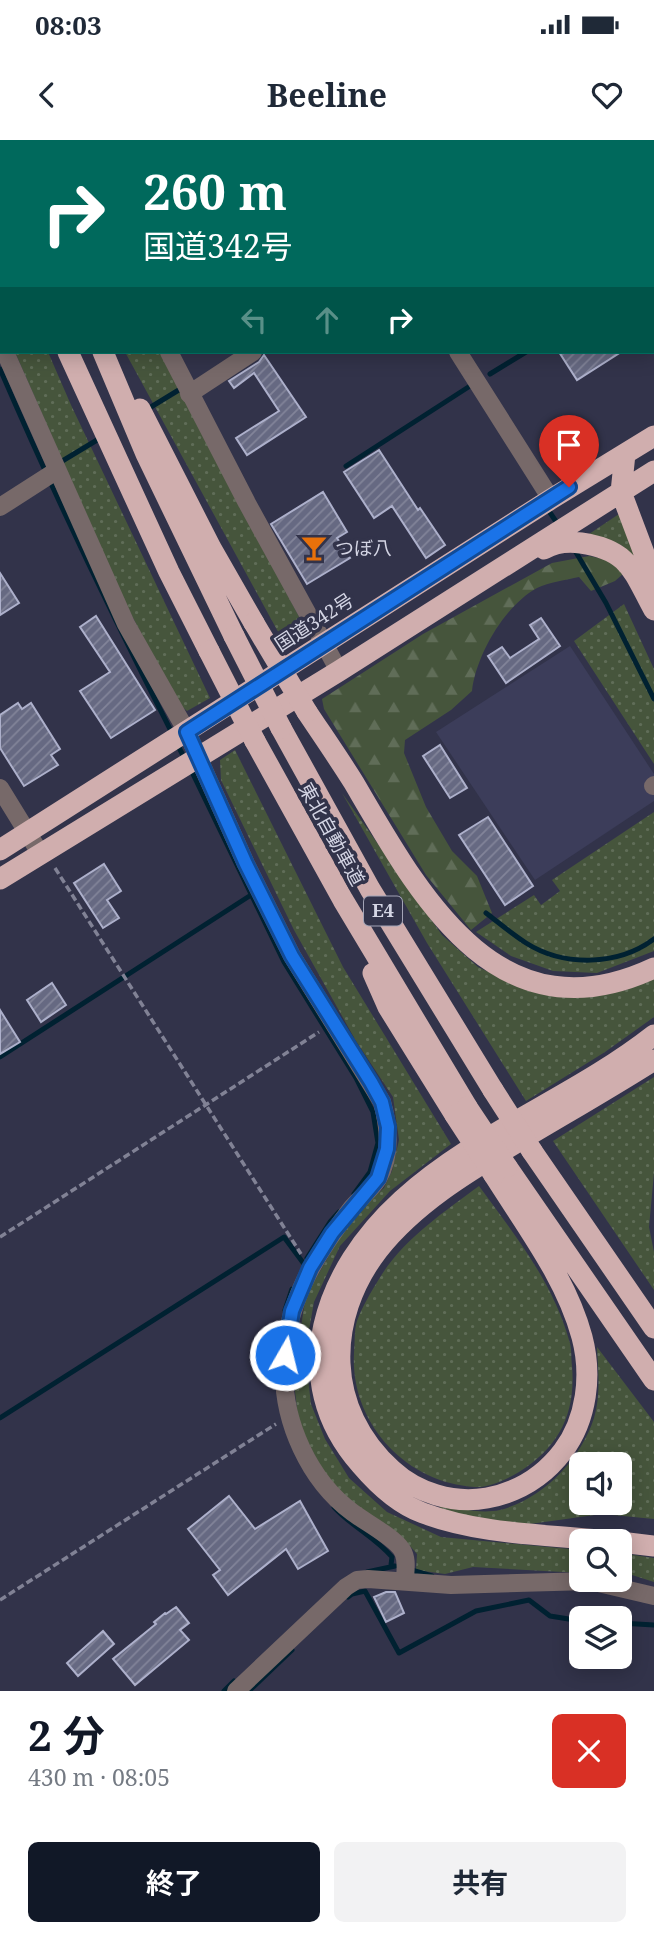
<!DOCTYPE html>
<html lang="ja">
<head>
<meta charset="utf-8">
<style>
	:root { --surface:#fff; --page:#f2f2f3; --text:#1f2937; --muted:#747a83; --accent:#111827 }
	body { margin:0; font-family:"Noto Serif","Noto Sans JP",serif; background:var(--page); color:var(--text); height:100vh; display:flex; flex-direction:column; font-size:26px; white-space:nowrap }
	* { box-sizing:border-box; margin:0 }
	p { font-size:23px; color:var(--muted) }
	.icon { flex:none; width:38px; height:38px; fill:none; stroke:currentColor; stroke-width:2; stroke-linecap:round; stroke-linejoin:round }
	.map { position:relative; height:1551px; overflow:hidden }
	.details { display:flex; flex-direction:column; background:var(--surface); flex:1 }
	.details>* { flex:none }
	.hud { position:absolute; left:0px; top:0px; width:654px; height:214px; box-shadow:0 4px 18px #0003; background:#00695c; color:#fff; overflow:hidden }
	.controls { position:absolute; left:569px; top:1312px; display:grid; gap:14px }
	.controls a { display:grid; place-items:center; width:63px; height:63px; border-radius:10px; background:var(--surface); box-shadow:0 4px 18px #0003; font-size:35px }
	.pin { position:absolute; display:grid; place-items:center; width:60px; height:60px; color:#fff; margin:-72px -30px; border-radius:50% 50% 50% 0; rotate:-45deg; box-shadow:0 0 7px #0007 }
	.pin .icon { rotate:45deg }
	.me { position:absolute; width:77px; margin:-38px; rotate:8deg; stroke-linejoin:round; filter:drop-shadow(0 0 5px #0008) }
	.turn { display:flex; align-items:center; gap:24px; height:147px; padding:0 28px; font-size:32px }
	.turn .icon { width:91px; height:91px; stroke-width:2.5 }
	.turn b { display:block; font-size:49px; line-height:60px }
	.lanes { display:flex; align-items:center; height:66px; padding:0 28px; background:#0003; justify-content:center; gap:35px; direction:ltr }
	.lanes .off { opacity:.35 }
	.round { display:grid; place-items:center; flex:none; width:74px; height:74px; border-radius:10px; background:var(--page) }
	.overview { display:flex; align-items:center; justify-content:space-between; height:119px; padding:0 28px }
	h1 { font-size:42px; font-weight:700; line-height:52px; color:var(--accent) }
	.action { display:flex; gap:14px; margin-top:auto; padding:14px 28px }
	.action a { flex:1; height:80px; border-radius:10px; background:var(--accent); color:#fff; font-size:28px; font-weight:700; line-height:80px; text-align:center }
	.action a+a { background:var(--page); color:var(--text) }
	.status { display:flex; justify-content:space-between; align-items:center; height:49px; padding:0 35px; background:var(--surface); direction:ltr }
	.status svg { height:19px; fill:currentColor }
	header { display:flex; justify-content:space-between; align-items:center; height:91px; padding:0 28px; background:var(--surface); font-size:32px; font-weight:700 }
	.map>svg:first-child { display:block }
	.built { fill:#3c3d5a }
	.grass { fill:url(#grass-dots); fill-rule:evenodd }
	.forest { fill:url(#forest-firs) }
	.lines { fill:none; stroke-linecap:round; stroke-linejoin:round }
	.stream { stroke:#002131; stroke-width:5 }
	.building { fill:url(#building-hatch); stroke:#adb0cb; stroke-width:2 }
	.path { stroke:#818295; stroke-width:3.5; stroke-dasharray:7 3.5; stroke-linecap:butt }
	.minor { stroke:#776969; stroke-width:18 }
	.highway { stroke:#d0aeae; stroke-width:21 }
	.highway-bridge { stroke:#d0aeae; stroke-width:21 }
	.route-casing { stroke:#114b97; stroke-width:18 }
	.route { stroke:#1a73e8; stroke-width:12 }
	.labels { text-anchor:middle; stroke-width:7; stroke-linejoin:round; paint-order:stroke }
	.shield { fill:#32334a; stroke:#a3a4b6; stroke-width:2 }
	.shield-label { font-size:18px; font-weight:bold; fill:#d4d5e4 }
	.poi-label { font-size:19px; fill:#d4d5e4; stroke:#32334a; text-anchor:start }
	.street-label { font-size:19px; fill:#d4d5e4; stroke:#32334a }
</style>
</head>
<body>
<div class="status"><b>08:03</b><svg viewBox="0 0 49 12"><path d="M0 12V9h3v3zM5 12V6h3v6zM10 12V3h3v9zM15 12V0h3v12zM26 1h20v11H26zM47 4h2v5h-2z"/></svg></div>
<header><svg class="icon" aria-label="back" viewBox="0 0 24 24"><path d="M15 5l-7 7 7 7"/></svg>Beeline<svg class="icon" aria-label="heart" viewBox="0 0 24 24"><path d="M12 20l-8-8c-3-5 5-10 8-4 3-6 11-1 8 4z"/></svg></header>
<div class="map">
<svg width="654" height="1551" viewBox="0 0 654 1551">
	<defs>
		<pattern id="grass-dots" width="8" height="8" patternUnits="userSpaceOnUse" patternTransform="scale(1.75)"><rect width="8" height="8" fill="#46553c"/><path d="M2 2h.1M6 6h.1" fill="none" stroke="#606d58" stroke-width="1.8" stroke-linecap="round"/></pattern>
		<pattern id="forest-firs" width="22" height="20" patternUnits="userSpaceOnUse" patternTransform="scale(1.75)"><rect width="22" height="20" fill="#46553c"/><path d="M5 1l3.5 6h-7zM16 11l3.5 6h-7z" fill="#606d58"/></pattern>
		<pattern id="building-hatch" width="6" height="6" patternUnits="userSpaceOnUse" patternTransform="scale(1.75)"><rect width="6" height="6" fill="#666982"/><path d="M-1 1l2-2M0 6l6-6M5 7l2-2" fill="none" stroke="#828499"/></pattern>
	</defs>
	<rect width="100%" height="100%" fill="#32334a"/>
	<path class="built" d="M570,506l84,128v27l-119,79 -99,-148z"/>
	<path class="grass" d="M15,212h33l23,53 139,293 -23,13 -9,-8 -55,-104z
		M125,212h35l146,278v9l-18,11z
		M619,374l19,47 -17,-16 -32,-11z
		M624,464l30,65v95l-80,-123z
		M235,610l108,217 108,177 -61,47 -50,55 -26,56 -9,51 6,51 14,35 24,39 38,34 54,25 140,13v23l-108,-6 -28,7 -29,-4 1,-16 -15,-17 -38,-24 -35,-31 -30,-56 -6,-52 13,-78 44,-77 34,-31 8,-17 7,-31 -6,-43 -37,-56 -62,-111 -73,-150 -1,-20z
		M342,653l100,142 36,32 49,23 46,4 53,-4 28,-15v42l-49,35 -79,49 -99,-158z
		M654,672v139l-57,22 -44,-2 -42,-15 -35,-24 58,-37 7,10 19,-14 -8,-11z
		M654,937v96l-5,54 5,25v38l-101,-149z
		M479,1046c35,48 74,96 90,154 3,8 2,18 3,26 4,48 -13,81 -53,106 -12,7 -30,16 -44,15 -70,-4 -125,-65 -121,-134 1,-10 0,-23 3,-32 5,-14 14,-29 22,-42 23,-39 65,-67 100,-93z
		M597,1207l57,75v97l-52,-5 -72,10 -65,-5 -26,-7 2,-8c19,5 40,10 59,6 43,-11 81,-51 94,-92 7,-23 4,-48 3,-71zM581,1325h39v38h-39z
		M620,1413l34,5v24l-22,-7h-12z"/>
	<path class="forest" d="M589,416l24,5 11,12 -9,8 -24,10 -12,-14c-13,3 -30,5 -42,11 -33,18 -61,68 -65,103l-21,19 -46,30 -1,13 22,54 26,44 25,25 15,37 -21,17 -45,-55 -102,-166 -2,-10 101,-65 129,-71z"/>
	<g class="lines">
		<path class="stream" d="M313,0l2,2
			M504,0l1,2
			M653,132l1,-1
			M0,229c53,123 111,244 172,364
			M490,234l36,-22
			M146,270l36,-22
			M59,323l43,-26
			M346,326l124,-80
			M547,368l12,18
			M574,409l32,54 48,96
			M176,602l10,19
			M191,630l93,192 72,116 17,34 5,31 -8,29 -16,22
			M486,773c13,10 26,21 40,30 38,24 92,23 128,-4
			M0,917l251,-162
			M307,1118l23,-36 9,-10
			M285,1170l7,-21
			M0,1278l284,-181 20,27
			M334,1367c17,19 41,30 58,50l-1,8
			M408,1429l24,7
			M367,1432l28,-6
			M348,1457l4,-3 13,-3 34,62 77,-42 53,-11 21,16 31,5
			M620,1483l34,2
			M224,1551l10,-10
			M249,1551l43,-41"/>
	</g>
	<path class="building" d="M559,212h62l-44,28z
		M264,215l42,62 -59,38 -11,-17 43,-27 -25,-38 -20,15 -5,-7 30,-19z
		M379,310l39,60 2,-2 25,37 -19,13 -34,-52 -18,12 -30,-46z
		M323,352l24,40 -10,6 13,20 -43,26 -36,-60z
		M0,433l19,30 -19,12z
		M96,476l59,94 -44,28 -31,-47 30,-19 -30,-45z
		M541,478l19,28 -54,37 -18,-27 14,-9 8,11 29,-19 -9,-14z
		M18,563l4,6 9,-6 29,46 -9,6 7,10 -34,21 -24,-38v-33z
		M440,605l27,43 -17,10 -27,-42z
		M488,677l45,69 -28,19 -46,-70z
		M104,724l17,27 -14,9 12,18 -16,10 -29,-45z
		M52,843l14,22 -25,17 -14,-22z
		M0,870l20,32 -20,12z
		M229,1356l26,33 45,-28 28,50 -30,18 -12,-20 -58,46 -15,-20 7,-5 -32,-41z
		M386,1452h9l9,21 -18,9 -12,-25z
		M176,1467l13,16 -9,7 9,10 -54,45 -22,-26 43,-35 -2,-2 11,-9 1,1z
		M103,1491l11,13 -36,32 -11,-13z"/>
	<g class="lines">
		<path class="path" d="M55,728l246,386
			M0,1097l319,-205
			M0,1460l276,-176"/>
		<path class="minor" d="M79,0v2
			M323,0l1,2
			M576,2l2,-2
			M5,212l121,272 61,108 59,132 46,92 90,146c7,25 10,53 -4,77 -7,11 -20,21 -28,31 -37,48 -66,97 -66,159 -1,53 25,111 68,143 13,10 42,25 50,38 6,10 3,21 3,31
			M169,212l78,151 92,168
			M458,212l93,147
			M189,254l64,-42
			M0,367l56,-36
			M653,646l1,-1
			M0,648l40,65
			M236,1551l110,-104 11,-7 11,-1 83,6 139,-4 64,15"/>
		<path class="highway" d="M15,0v2
			M0,46l2,4
			M68,212l101,220 40,79
			M103,212l43,102 88,182
			M140,269l71,139 43,75
			M625,314l-4,38 29,77 4,21
			M544,409c12,-7 24,-8 37,-6 49,7 52,29 73,67
			M307,572c16,24 32,47 47,71 66,113 144,258 300,185
			M281,588l89,161 123,201
			M255,601l88,159 124,207
			M0,710l551,-351 103,-63
			M0,739l339,-208 315,-200
			M373,833l15,34 67,108
			M532,1011l122,177
			M507,1027l147,213
			M494,1035c32,51 72,103 88,162 10,38 5,82 -19,114 -19,25 -44,41 -76,47 -34,6 -70,-5 -95,-28 -67,-60 -67,-151 -14,-220 37,-47 91,-79 141,-109 45,-27 91,-53 135,-81
			M616,1402c-64,-8 -131,-6 -193,-29 -25,-9 -45,-28 -62,-48 -77,-87 -36,-195 41,-265 75,-68 173,-103 252,-165
			M620,1402l34,4"/>
		<path class="highway-bridge" d="M254,483l53,89
			M234,496l47,92
			M209,511l46,90
			M493,950l39,61
			M467,967l40,60
			M455,975l39,60"/>
	</g>
	<g class="lines">
		<g class="route-casing">
			<path id="route" d="M285,1215l7,-44 18,-43 22,-35 46,-55 9,-29 1,-22 -6,-25 -11,-20 -79,-126 -46,-92 -59,-132 382,-245"/>
		</g>
		<use href="#route" class="route"/>
	</g>
	<defs>
		<g id="bar-bare" transform="scale(2.1)"><path d="M-6-5H6L.8 .8V4.5H3.5V6h-7V4.5H-.8V.8Z" fill="#e8710a" stroke="#32334a" stroke-width="2.5" paint-order="stroke"/></g>
	</defs>
	<g fill-rule="evenodd">
		<use href="#bar-bare" x="314" y="408"/>
	</g>
	<g class="labels">
		<rect class="shield" x="364" y="756.5" width="38" height="29" rx="5"/>
		<g class="shield-label">
			<text x="383" y="777">E4</text>
		</g>
		<g class="poi-label">
			<text x="335" y="415">つぼ八</text>
		</g>
		<g class="street-label">
			<text transform="translate(314 482) rotate(-33)" y="7">国道342号</text>
			<text transform="translate(332 694) rotate(61)" y="7">東北自動車道</text>
		</g>
	</g>
</svg>
<div class="controls">
<a><svg class="icon" aria-label="sound" viewBox="0 0 24 24"><path d="M4 9h4l5-4v14l-5-4H4zM17 9q2 3 0 6"/></svg></a>
<a><svg class="icon" aria-label="search" viewBox="0 0 24 24"><circle cx="10" cy="10" r="6"/><path d="M15 15l6 6"/></svg></a>
<a><svg class="icon" aria-label="layers" viewBox="0 0 24 24"><path d="M12 4l9 5-9 5-9-5zM3 14l9 5 9-5"/></svg></a>
</div>
<div class="pin" style="left:569px;top:347px;background:#d93025"><svg class="icon" aria-label="arrive" viewBox="0 0 24 24"><path d="M6 21V4h12l-3 4 3 4H6"/></svg></div>
<svg class="me" style="left:285px;top:1215px" viewBox="-20 -20 40 40"><circle r="17" fill="#1a73e8" stroke="#fff" stroke-width="3"/><path d="M0-11L8 9 0 5-8 9z" fill="#fff"/></svg>
<div class="hud">
<div class="turn"><svg class="icon" aria-label="right" viewBox="0 0 24 24"><path d="M7 20v-9h11M14 6l5 5-5 5"/></svg><div><b>260 m</b>国道342号</div></div>
<div class="lanes"><svg class="icon off" aria-label="left" viewBox="0 0 24 24"><path d="M17 20v-9H6M10 6l-5 5 5 5"/></svg><svg class="icon off" aria-label="ahead" viewBox="0 0 24 24"><path d="M12 20V5M6 11l6-6 6 6"/></svg><svg class="icon" aria-label="right" viewBox="0 0 24 24"><path d="M7 20v-9h11M14 6l5 5-5 5"/></svg></div>
</div>
</div>
<section class="details">
<div class="overview"><div><h1>2 分</h1><p>430 m · 08:05</p></div><a class="round" style="background:#d93025;color:#fff"><svg class="icon" aria-label="close" viewBox="0 0 24 24"><path d="M6 6l12 12M18 6L6 18"/></svg></a></div>
<div class="action"><a>終了</a><a>共有</a></div>
</section>
</body>
</html>
